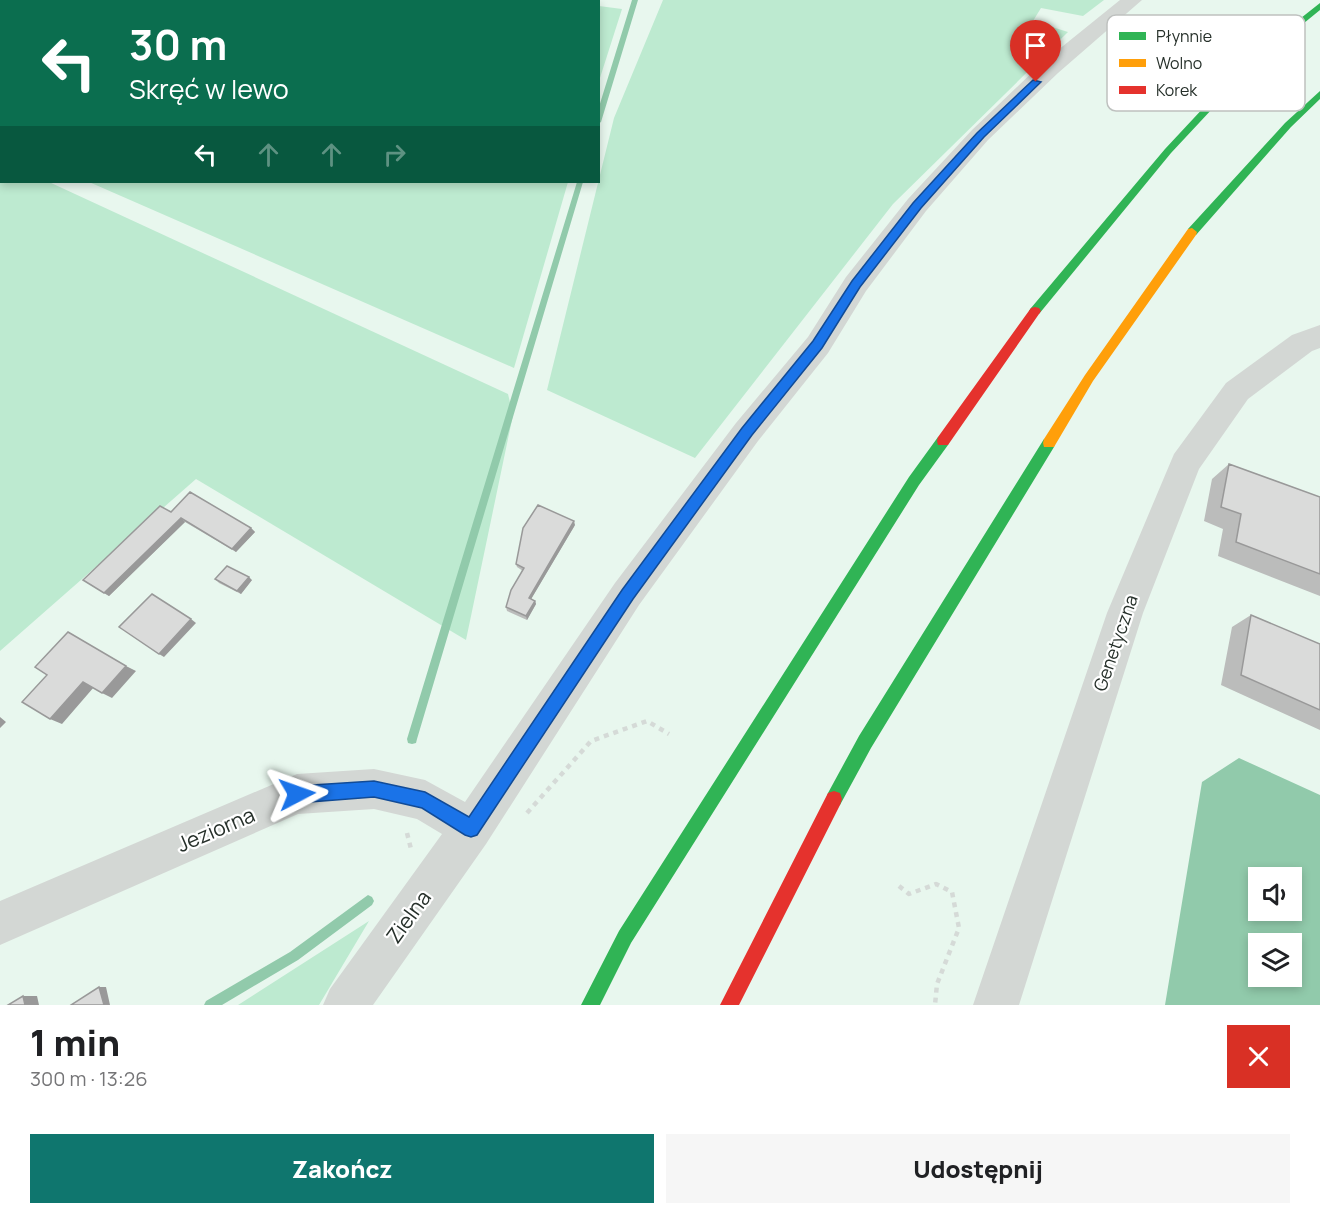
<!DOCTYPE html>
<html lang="pl">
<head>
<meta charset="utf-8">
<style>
	:root { --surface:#fff; --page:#f6f6f6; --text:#202124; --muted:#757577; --accent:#0f766e }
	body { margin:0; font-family:Manrope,sans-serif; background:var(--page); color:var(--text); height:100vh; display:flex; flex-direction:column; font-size:22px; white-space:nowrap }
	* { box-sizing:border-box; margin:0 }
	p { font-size:20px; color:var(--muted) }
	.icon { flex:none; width:33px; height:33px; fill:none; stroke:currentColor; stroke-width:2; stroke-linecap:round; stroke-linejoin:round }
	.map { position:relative; height:1005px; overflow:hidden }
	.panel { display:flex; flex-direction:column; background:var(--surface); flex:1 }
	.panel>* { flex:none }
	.top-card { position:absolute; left:0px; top:0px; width:600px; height:183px; box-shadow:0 3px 9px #0003; background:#0b6e4f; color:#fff; overflow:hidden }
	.tools { position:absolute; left:1248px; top:867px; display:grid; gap:12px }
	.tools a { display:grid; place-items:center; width:54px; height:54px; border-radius:0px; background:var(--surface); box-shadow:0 3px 9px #0003; font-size:30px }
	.pin { position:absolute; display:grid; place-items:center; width:51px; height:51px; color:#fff; margin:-62px -26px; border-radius:50% 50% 50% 0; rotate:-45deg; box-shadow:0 0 6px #0007 }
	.pin .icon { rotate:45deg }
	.me { position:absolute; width:66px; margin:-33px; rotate:86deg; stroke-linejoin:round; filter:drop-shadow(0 0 4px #0008) }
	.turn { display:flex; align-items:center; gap:21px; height:126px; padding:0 30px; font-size:27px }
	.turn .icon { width:78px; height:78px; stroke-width:2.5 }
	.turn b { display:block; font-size:42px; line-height:51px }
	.lanes { display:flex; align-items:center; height:57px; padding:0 30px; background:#0003; justify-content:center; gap:30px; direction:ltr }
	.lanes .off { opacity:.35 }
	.round { display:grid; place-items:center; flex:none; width:63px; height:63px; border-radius:0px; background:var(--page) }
	.headline { display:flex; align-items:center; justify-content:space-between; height:102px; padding:0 30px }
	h1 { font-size:36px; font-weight:800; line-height:45px }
	.cta { display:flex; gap:12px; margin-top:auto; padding:12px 30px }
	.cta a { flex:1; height:69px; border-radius:0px; background:var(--accent); color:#fff; font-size:24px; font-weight:800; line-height:69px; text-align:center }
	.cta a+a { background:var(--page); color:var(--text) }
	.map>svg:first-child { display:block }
	.green { fill:#bdead0 }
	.water { fill:#91caab; fill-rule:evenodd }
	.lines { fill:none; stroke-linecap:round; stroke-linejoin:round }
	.stream { fill:#91caab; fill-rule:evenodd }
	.path { stroke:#d5dad7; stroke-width:4.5; stroke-dasharray:5 5; stroke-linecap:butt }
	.street { fill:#d3d7d4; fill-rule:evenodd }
	.fast { fill:#30b455; fill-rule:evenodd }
	.slow { fill:#ff9f0a; fill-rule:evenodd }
	.jam { fill:#e5322d; fill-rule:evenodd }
	.wall { fill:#bbbcbb }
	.shaded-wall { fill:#999 }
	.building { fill:#dadbda; stroke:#999; stroke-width:1.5 }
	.route { fill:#1a73e8; stroke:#114b97; stroke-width:1.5 }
	.labels { text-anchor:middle; stroke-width:4.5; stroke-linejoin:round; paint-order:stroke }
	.street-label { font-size:18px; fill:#26302a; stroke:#fff }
	.near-street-label { font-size:21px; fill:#26302a; stroke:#fff }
	.key { fill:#fff; stroke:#bec1bf; stroke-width:1.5 }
	.key-label { font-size:16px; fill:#26302a }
</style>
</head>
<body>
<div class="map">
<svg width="1320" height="1005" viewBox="0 0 1320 1005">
	<rect width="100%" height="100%" fill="#e8f7ee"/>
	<path class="green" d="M0,0h578l4,1 -580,1 -1,134z
		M663,0h441l-21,16 -42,-8 -8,13 35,11 -175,172 -198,254 -148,-68 67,-272z
		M599,6l23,3 -23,72 -1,-75z
		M0,159l2,23h47l459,212 5,21 -47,225 -270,-161 -196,172z
		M89,182h479l-54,186z
		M369,921l-50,84h-81z"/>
	<path class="water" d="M1239,758l81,37v210h-155l37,-223zM1258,878h34v32h-34zM1258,944h34v32h-34z"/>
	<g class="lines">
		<path class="stream" d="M632,0h6l-37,122 -3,2v-14z
			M577,182h6l-166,557 -1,4 -4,1 -4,-1 -1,-4z
			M368,895l4,2 2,4 -2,4 -74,55 -76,45h-18l2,-4 84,-49z"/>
		<path class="path" d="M527,813l64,-72 56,-20 22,13
			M407,833l4,16
			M899,886l10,8 27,-10 16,8 7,36 -22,56 -2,21"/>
		<path class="street" d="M1120,0h22l-84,73 -70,67 -62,71 -60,80 -38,62 -70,88 -119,164 -153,239 -113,161h-50l7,-16 112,-155 -25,-15 -43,-10 -76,5 -298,131v-44l297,-127 77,-5 51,11 40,22 150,-219 121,-160 72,-86 38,-60 62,-78 64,-69 70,-67z
			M1320,325v23l-8,3 -64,48 -49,70 -56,144 -124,392h-46l134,-392 67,-159 52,-71 66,-48z"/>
		<path class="fast" d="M1320,3v7l-65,53 -84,90 -132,161h-8l-2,-3 2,-3 134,-159 84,-90z
			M1320,91v8l-29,28 -95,108h-8v-6l97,-106z
			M943,436l5,1 1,4 -1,4 -29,40 -288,458 -31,62h-19l38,-74 290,-454 29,-40z
			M1049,438l5,1 1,4 -1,4 -183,301 -31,57 -6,2 -6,-2 -2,-6 2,-6 31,-57 185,-297z"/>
		<path class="slow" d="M1192,228l5,4 -1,3 -103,146 -39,66h-10l-1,-4 1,-4 41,-64 103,-146z"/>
		<path class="jam" d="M1035,307l4,1 2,3 -2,3 -91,131h-10l-1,-4 1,-4 93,-129z
			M834,791l6,2 2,6 -2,6 -101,200h-19l108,-212z"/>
	</g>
	<path class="wall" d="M1229,464l91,33v99l-102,-40 5,-27 -19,-8 8,-42z
		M171,512l80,16 4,4 -19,20 -51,-30 -76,74 -26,-16z
		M575,525l-44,74 4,2 1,3 -9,16 -20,-9 -1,-4 17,-36 -6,-4 -1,-3z
		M215,579l37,1 -11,14 -22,-11z
		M1251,615l69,29v86l-99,-45 11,-58z"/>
	<path class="shaded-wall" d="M181,518l4,4 -76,74 -5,-3z
		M574,521l1,4 -45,76 -1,-3z
		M251,528l4,4 -19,20 -4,-3z
		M249,577l3,3 -11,14 -4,-3z
		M535,601l1,3 -9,16 -1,-4z
		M191,619l5,4 -32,34 -5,-3z
		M126,666l10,5 -24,27 -10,-5z
		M83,682l11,5 -32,37 -12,-5z
		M0,717l6,5 -6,6z
		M99,987h7l4,18h-6z
		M23,996h14l2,9h-14z"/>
	<path class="building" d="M1229,464l91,33v77l-84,-32 5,-28 -20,-7z
		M190,492l61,36 -19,21 -51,-31 -77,75 -21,-13 77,-74 11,6z
		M538,505l36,16 -45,77 6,3 -9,15 -20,-9 5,-17 13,-22 -8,-4 7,-36z
		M227,566l22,11 -12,14 -22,-12z
		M152,594l39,25 -32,35 -40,-27z
		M1251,615l69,29v66l-79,-35z
		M68,632l58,34 -24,27 -19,-11 -33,37 -28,-17 25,-27 -12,-8z
		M99,987l5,18h-33z
		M23,996l2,9h-17z"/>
	<path class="route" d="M1033,80l8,2 -57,55 -63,71 -61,79 -38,61 -70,87 -119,164 -156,236 -6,2 -6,-2 -43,-27 -48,-11 -77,6 -6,-3 -2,-6 2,-5 6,-3 77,-5 51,11 44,25 153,-227 120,-162 71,-87 39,-60 61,-78 64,-70z"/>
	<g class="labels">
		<g class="street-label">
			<text transform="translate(1116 643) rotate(-71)" y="6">Genetyczna</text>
		</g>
		<g class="near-street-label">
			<text transform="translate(216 830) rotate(-23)" y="7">Jeziorna</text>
			<text transform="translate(409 917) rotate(-54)" y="7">Zielna</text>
		</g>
	</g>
	<rect x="1107" y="15" width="198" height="96" rx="9" class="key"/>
	<rect x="1119" y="32" width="27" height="8" fill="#30b455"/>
	<rect x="1119" y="59" width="27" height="8" fill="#ff9f0a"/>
	<rect x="1119" y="86" width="27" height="8" fill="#e5322d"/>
	<g class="key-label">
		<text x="1156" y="42">Płynnie</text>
		<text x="1156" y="69">Wolno</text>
		<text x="1156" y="96">Korek</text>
	</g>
</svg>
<div class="tools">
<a><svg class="icon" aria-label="sound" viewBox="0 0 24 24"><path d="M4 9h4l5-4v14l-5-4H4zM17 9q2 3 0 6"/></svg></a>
<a><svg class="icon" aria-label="layers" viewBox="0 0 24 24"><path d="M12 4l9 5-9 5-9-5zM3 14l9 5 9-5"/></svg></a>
</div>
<div class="pin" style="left:1036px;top:82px;background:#d93025"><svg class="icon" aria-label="arrive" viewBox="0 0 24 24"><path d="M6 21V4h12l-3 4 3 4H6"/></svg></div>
<svg class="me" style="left:297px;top:794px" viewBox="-20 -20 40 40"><path d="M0-17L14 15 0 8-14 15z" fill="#1a73e8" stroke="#fff" stroke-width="4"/></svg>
<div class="top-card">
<div class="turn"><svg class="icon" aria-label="left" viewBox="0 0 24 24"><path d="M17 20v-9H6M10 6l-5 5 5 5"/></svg><div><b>30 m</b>Skręć w lewo</div></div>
<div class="lanes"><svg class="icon" aria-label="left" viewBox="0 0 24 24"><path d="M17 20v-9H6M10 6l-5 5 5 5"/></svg><svg class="icon off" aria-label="ahead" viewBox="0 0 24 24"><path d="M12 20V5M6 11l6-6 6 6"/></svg><svg class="icon off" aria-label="ahead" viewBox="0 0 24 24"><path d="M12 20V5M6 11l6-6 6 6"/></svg><svg class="icon off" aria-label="right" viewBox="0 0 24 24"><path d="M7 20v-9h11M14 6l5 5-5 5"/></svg></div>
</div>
</div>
<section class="panel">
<div class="headline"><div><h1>1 min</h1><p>300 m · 13:26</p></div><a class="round" style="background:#d93025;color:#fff"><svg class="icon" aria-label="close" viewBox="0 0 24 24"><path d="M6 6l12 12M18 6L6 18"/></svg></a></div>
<div class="cta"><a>Zakończ</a><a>Udostępnij</a></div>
</section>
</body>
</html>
